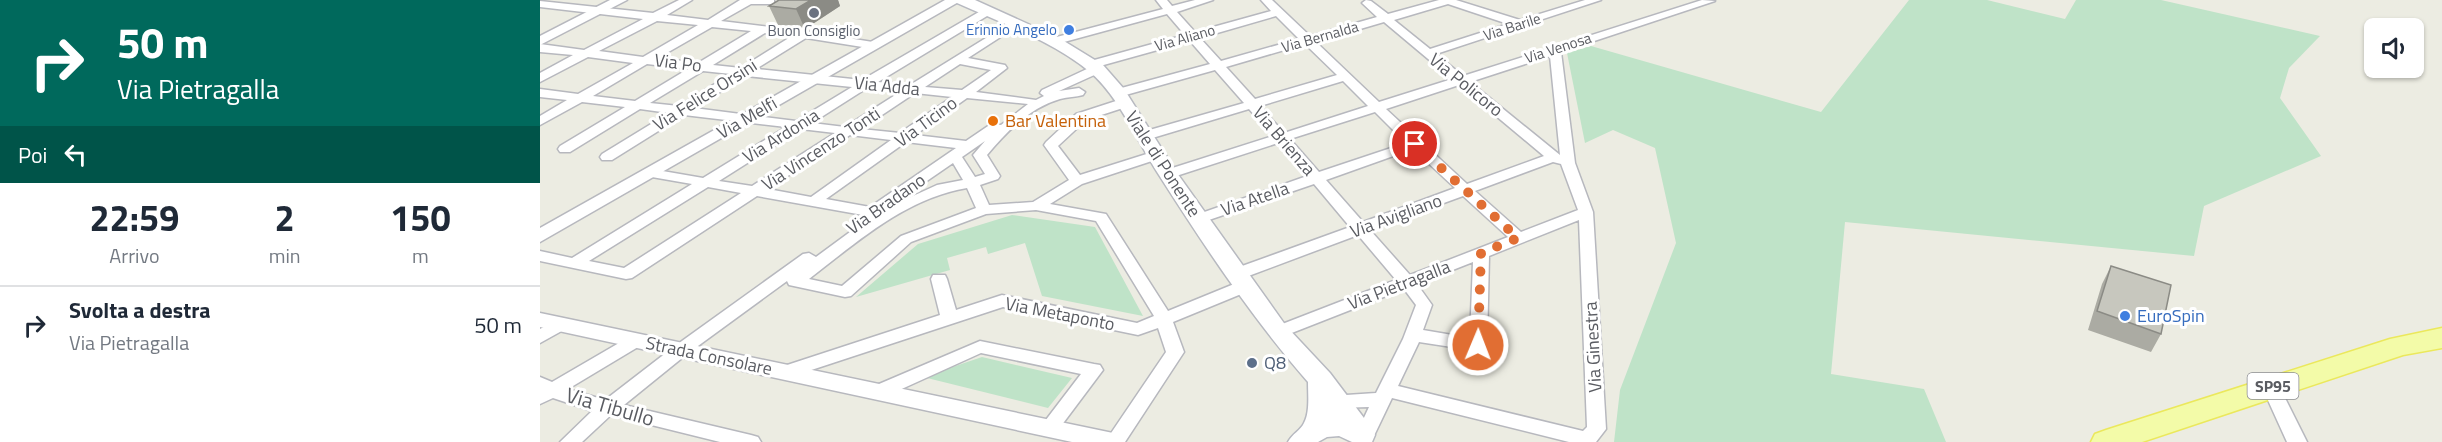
<!DOCTYPE html>
<html lang="it">
<head>
<meta charset="utf-8">
<style>
	:root { --surface:#fff; --page:#f2f2f3; --text:#1f2937; --muted:#747a83; --line:#e0e1e3 }
	body { margin:0; font-family:"Titillium Web",sans-serif; background:var(--page); color:var(--text); height:100vh; display:flex; flex-direction:column; font-size:22px; white-space:nowrap }
	* { box-sizing:border-box; margin:0 }
	p { font-size:20px; color:var(--muted) }
	.icon { flex:none; width:33px; height:33px; fill:none; stroke:currentColor; stroke-width:2; stroke-linecap:round; stroke-linejoin:round }
	.map { position:relative; flex:1; overflow:hidden }
	.panel { display:flex; flex-direction:column; background:var(--surface); width:540px }
	.panel>* { flex:none }
	.hud { background:#00695c; color:#fff; overflow:hidden }
	.controls { position:absolute; left:1824px; top:18px; display:grid; gap:12px }
	.controls a { display:grid; place-items:center; width:60px; height:60px; border-radius:9px; background:var(--surface); box-shadow:0 2px 4px #0004; font-size:30px }
	.pin { position:absolute; display:grid; place-items:center; width:51px; height:51px; color:#fff; margin:-26px; border:3px solid #fff; border-radius:50%; box-shadow:0 2px 6px #0007 }
	.me { position:absolute; width:66px; margin:-33px; rotate:1deg; stroke-linejoin:round; filter:drop-shadow(0 0 4px #0008) }
	.turn { display:flex; align-items:center; gap:21px; height:126px; padding:0 18px; font-size:27px }
	.turn .icon { width:78px; height:78px; stroke-width:2.5 }
	.turn b { display:block; font-size:42px; line-height:51px }
	.then { display:flex; align-items:center; height:57px; padding:0 18px; background:#0003; gap:12px; font-size:22px }
	.eta { display:flex; justify-content:space-evenly; align-items:center; height:102px; text-align:center }
	.eta b { font-size:36px; font-weight:700; line-height:42px }
	ul { padding:0; list-style:none }
	li { display:flex; align-items:center; gap:18px; height:78px; padding:0 18px; border-top:2px solid var(--line) }
	li div { flex:1 }
	li b { display:block; font-size:22px }
	li em { font-style:normal }
	main { display:flex; flex:1; min-height:0 }
	.map>svg:first-child { display:block }
	.green { fill:#bfe3c8 }
	.lines { fill:none; stroke-linecap:round; stroke-linejoin:round }
	.minor-casing { stroke:#b7b8be; stroke-width:3 }
	.tertiary-casing { stroke:#b7b8be; stroke-width:3 }
	.secondary-casing { stroke:#b7b9c0; stroke-width:3 }
	.primary-casing { stroke:#ebe85c; stroke-width:3 }
	.minor { fill:#fff; fill-rule:evenodd }
	.tertiary { fill:#fff; fill-rule:evenodd }
	.secondary { fill:#fff; fill-rule:evenodd }
	.primary { fill:#f3fba8; fill-rule:evenodd }
	.wall { fill:#ababa3 }
	.shaded-wall { fill:#8b8b85 }
	.building { fill:#c7c7be; stroke:#8b8b85; stroke-width:1.5 }
	.route { stroke:#e16e33; stroke-width:10; stroke-dasharray:0 18 }
	.worship-dot { fill:#6b7280; stroke:#fff; stroke-width:2 }
	.shop-dot { fill:#3f7fe0; stroke:#fff; stroke-width:2 }
	.food-dot { fill:#e8710a; stroke:#fff; stroke-width:2 }
	.service-dot { fill:#5c6f8a; stroke:#fff; stroke-width:2 }
	.labels { text-anchor:middle; stroke-width:6; stroke-linejoin:round; paint-order:stroke }
	.far-street-label { font-size:15px; fill:#5a5c62; stroke:#fff }
	.far-shop-label { font-size:15px; fill:#366cbe; stroke:#fff; text-anchor:end }
	.far-worship-label { font-size:15px; fill:#5b616d; stroke:#fff }
	.shield { fill:#fff; stroke:#8c8d91; stroke-width:1.5 }
	.shield-label { font-size:16px; font-weight:bold; fill:#5a5c62 }
	.street-label { font-size:18px; fill:#5a5c62; stroke:#fff }
	.food-label { font-size:18px; fill:#c56008; stroke:#fff; text-anchor:start }
	.shop-label { font-size:18px; fill:#366cbe; stroke:#fff; text-anchor:start }
	.service-label { font-size:18px; fill:#4e5e75; stroke:#fff; text-anchor:start }
	.near-street-label { font-size:21px; fill:#5a5c62; stroke:#fff }
</style>
</head>
<body>
<main>
<section class="panel">
<div class="hud">
<div class="turn"><svg class="icon" aria-label="right" viewBox="0 0 24 24"><path d="M7 20v-9h11M14 6l5 5-5 5"/></svg><div><b>50 m</b>Via Pietragalla</div></div>
<div class="then">Poi<svg class="icon" aria-label="left" viewBox="0 0 24 24"><path d="M17 20v-9H6M10 6l-5 5 5 5"/></svg></div>
</div>
<div class="eta">
<div><b>22:59</b><p>Arrivo</p></div>
<div><b>2</b><p>min</p></div>
<div><b>150</b><p>m</p></div>
</div>
<ul>
<li><svg class="icon" aria-label="right" viewBox="0 0 24 24"><path d="M7 20v-9h11M14 6l5 5-5 5"/></svg><div><b>Svolta a destra</b><p>Via Pietragalla</p></div><em>50 m</em></li>
</ul>
</section>
<div class="map">
<svg width="1902" height="442" viewBox="0 0 1902 442">
	<rect width="100%" height="100%" fill="#ecece2"/>
	<path class="green" d="M1369,0h78l78,19 11,-19h85l159,36 -31,32 -9,30 41,58 -117,50 -10,50 -349,-34 -14,152 93,15 22,53h-332l6,-52 56,-147 -21,-95 -42,-18 -28,13 -18,-90 24,-7 230,66z
		M472,215l83,12 48,89 -101,-20 -17,-53 -37,11 -2,-7 -39,11 3,12 -94,27 62,-53z
		M442,357l90,21 -24,30 -125,-31z"/>
	<g class="lines">
		<g class="minor-casing">
			<path id="minor" d="M139,0h13l-25,15 41,5 32,-20h34v4h-23l-30,17 83,10 75,12v4l-4,2 -69,-11 -50,31 106,11 122,-71h8v4l-114,69 32,3 105,-65 4,1v4l-51,33 37,7 2,3 -31,24 60,8 8,-4 -4,-3 2,-3 47,-22 -4,-3 2,-3 98,-27 -18,-21 -114,31 -6,-4 2,-2 114,-30 -7,-9h11l5,6 23,-6h18l-36,12 18,20 76,-21 -10,-11h11l38,36 67,-19 -15,-14 4,-3 5,1 17,13 51,-14h17l64,20 65,-20h16l-165,54 27,22 239,-76 13,1 -154,51 14,111 18,49 13,217 -10,13h-27l-177,-44 -21,44h-14l-2,-5 14,-30 -32,1 -6,-2 -3,-5 3,-5 45,-3 27,-54 13,-34 -12,-16 -120,47h-12l-3,-4 3,-4 124,-48 -38,-45 -115,43h-12l-2,-4 2,-4 119,-43 -36,-43 -111,38h-10l-2,-3 2,-3 114,-40 -29,-33 -105,34h-10l-2,-3 2,-3 110,-35 -24,-27 -100,30h-10l-2,-3 2,-3 105,-30 -29,-33 -93,26h-8l-2,-3 2,-3 96,-26 -20,-23 -90,25 3,3 -2,3 -42,19 20,-3 6,4 -2,3c-7,2 -15,2 -23,4 -29,8 -54,33 -73,56l13,21 -2,3 -18,6 9,20 44,-3 36,-22 -25,-35 2,-3 30,-28 43,-14h10l1,3 -1,3 -43,14 -28,26 22,29 76,-24 5,1 2,3 -2,3 -79,26 -32,20 56,10 62,97 71,-29h12l2,4 -2,4 -78,32 11,30 -59,90h-20l61,-90 -8,-24 -20,7 -135,-28 -216,71 -6,-1 -3,-5 3,-5 159,-52 -9,-36 2,-4h12l2,4 9,31 46,-15 135,28 17,-7 -58,-95 -60,-11 -50,4 -75,28 -60,54 -6,1 -56,-12 -2,-4 -100,73 -63,51 127,30 7,2 3,5h-41l-109,-27 -29,27h-22l32,-31 -39,-13 -13,6v-27l12,5 79,-46h12l3,4 -3,4 -75,45 37,11 70,-54 128,-92 6,-1 7,4 53,-39 -6,-3 -106,-19 -125,82 -6,1 -86,-18v-10l32,7 120,-74 -46,-8 -2,-3 2,-3 5,-1 52,9 83,-51 -102,-12 -72,45h-10l-2,-3 2,-3 67,-41 -29,-4 -70,43h-10l-2,-3 2,-3 65,-39 -43,-5 -42,23v-9l27,-16 -27,-3v-8l38,5 55,-31 -45,-6 -48,25v-9l33,-18 -33,-3v-8l44,6 59,-31 -103,-12v-6l113,12zM908,4l60,20 -78,25 -36,-29zM736,16l23,23 -78,22 -21,-23zM117,21l41,4 -55,32 -44,-6zM844,22l68,57 -73,23 -63,-60zM172,27l39,4 -53,32 -40,-5zM225,33l27,3 -51,32 -28,-3zM765,44l32,31 -82,24 -29,-32zM1010,56l10,99 -90,-73zM107,64l41,5 -53,32 -42,-5zM420,64l31,6 -29,20 -37,-3zM163,71l28,3 -52,32 -29,-3zM206,76l106,11 -56,34 -102,-13zM803,81l25,25 -84,27 -24,-27zM919,85l85,71 -77,28 -81,-75zM327,88l33,4 -55,35 -33,-4zM375,93l37,4 -52,36 -39,-4zM427,98l61,6 -27,21 -10,-1 -25,17 -51,-6zM835,112l31,31 -87,29 -29,-33zM261,129l34,4 -83,53 -33,-5zM310,135l41,5 -80,57 -43,-8zM445,141l-12,14 12,19 -10,3 -13,-20zM366,142l50,6 -86,59 -44,-8zM873,149l42,39 -92,34 -37,-42zM1013,162l8,2 17,46 -57,22 -46,-41zM413,163l10,17 -26,5 -48,22zM168,187l33,6 -117,75 -35,-7zM427,188l9,20 -75,28 -59,50 -33,-7c48,-37 97,-81 158,-91zM923,196l45,41 -98,38 -40,-45zM1039,220l8,207 -4,4 -185,-45 21,-44 59,9 6,-2 3,-4 2,-89zM933,262l-3,76 -47,-8 9,-25 -15,-21z
				M21,318l6,2 2,4 -2,4 -27,15v-14z
				M440,341l114,23 6,1 3,5 -48,64 -7,2 -7,-2 -2,-5 42,-55 -100,-21 -97,44 -6,2 -6,-2 -3,-5 3,-5z
				M1731,380l6,2 30,60h-20l-25,-55 3,-5z"/>
		</g>
		<g class="tertiary-casing">
			<path id="tertiary" d="M70,0h17l-87,45v-9z
				M405,0h17l-422,242v-14z
				M0,313l573,120 8,3 3,6h-52l-532,-115z"/>
		</g>
		<g class="secondary-casing">
			<path id="secondary" d="M414,0h21l84,38 44,27 21,24 53,84 109,153 44,47 40,53 5,9 -3,7h-20l-13,-6 -12,1 -9,5h-30c4,-8 13,-12 16,-19 6,-11 4,-28 4,-41 -56,-64 -103,-135 -149,-207 -21,-32 -40,-79 -69,-103 -37,-31 -89,-49 -133,-69z"/>
		</g>
		<g class="primary-casing">
			<path id="primary" d="M1902,328v20l-39,7 -261,87h-51l4,-8 11,-4 284,-91z"/>
		</g>
		<use href="#minor" class="minor"/>
		<use href="#tertiary" class="tertiary"/>
		<use href="#secondary" class="secondary"/>
		<use href="#primary" class="primary"/>
	</g>
	<path class="wall" d="M239,0h59l2,6 -35,23 -27,-4 -9,-19z
		M1571,266l50,68 -10,18 -63,-22 14,-46z"/>
	<path class="shaded-wall" d="M271,0h27l2,6 -35,23 -9,-20z"/>
	<path class="building" d="M239,0h32l-15,9 -27,-3z
		M1571,266l60,19 -10,49 -64,-23z"/>
	<g class="lines">
		<path class="route" d="M875,144l103,94 -37,15 -3,92"/>
	</g>
	<circle class="worship-dot" cx="274" cy="13" r="6"/>
	<g class="shop-dot">
		<circle cx="529" cy="30" r="6"/>
		<circle cx="1585" cy="316" r="6"/>
	</g>
	<circle class="food-dot" cx="453" cy="121" r="6"/>
	<circle class="service-dot" cx="712" cy="363" r="6"/>
	<g class="labels">
		<g class="far-street-label">
			<text transform="translate(972 27) rotate(-18)" y="5">Via Barile</text>
			<text transform="translate(780 37) rotate(-16)" y="5">Via Bernalda</text>
			<text transform="translate(645 38) rotate(-16)" y="5">Via Aliano</text>
			<text transform="translate(1018 48) rotate(-18)" y="5">Via Venosa</text>
		</g>
		<g class="far-shop-label">
			<text x="517" y="35">Erinnio Angelo</text>
		</g>
		<g class="far-worship-label">
			<text x="274" y="36">Buon Consiglio</text>
		</g>
		<rect class="shield" x="1707.5" y="373" width="51" height="26" rx="4.5"/>
		<g class="shield-label">
			<text x="1733" y="392">SP95</text>
		</g>
		<g class="street-label">
			<text transform="translate(138 63) rotate(7)" y="6">Via Po</text>
			<text transform="translate(926 85) rotate(39)" y="6">Via Policoro</text>
			<text transform="translate(347 86) rotate(6)" y="6">Via Adda</text>
			<text transform="translate(165 95) rotate(-32)" y="6">Via Felice Orsini</text>
			<text transform="translate(207 118) rotate(-30)" y="6">Via Melfi</text>
			<text transform="translate(386 122) rotate(-36)" y="6">Via Ticino</text>
			<text transform="translate(241 136) rotate(-32)" y="6">Via Ardonia</text>
			<text transform="translate(744 141) rotate(49)" y="6">Via Brienza</text>
			<text transform="translate(281 149) rotate(-33)" y="6">Via Vincenzo Tonti</text>
			<text transform="translate(623 164) rotate(57)" y="6">Viale di Ponente</text>
			<text transform="translate(715 199) rotate(-19)" y="6">Via Atella</text>
			<text transform="translate(346 204) rotate(-35)" y="6">Via Bradano</text>
			<text transform="translate(856 216) rotate(-20)" y="6">Via Avigliano</text>
			<text transform="translate(859 285) rotate(-21)" y="6">Via Pietragalla</text>
			<text transform="translate(520 314) rotate(11)" y="6">Via Metaponto</text>
			<text transform="translate(1053 347) rotate(-93)" y="6">Via Ginestra</text>
			<text transform="translate(169 356) rotate(12)" y="6">Strada Consolare</text>
		</g>
		<g class="food-label">
			<text x="465" y="127">Bar Valentina</text>
		</g>
		<g class="shop-label">
			<text x="1597" y="322">EuroSpin</text>
		</g>
		<g class="service-label">
			<text x="724" y="369">Q8</text>
		</g>
		<g class="near-street-label">
			<text transform="translate(70 407) rotate(16)" y="7">Via Tibullo</text>
		</g>
	</g>
</svg>
<div class="controls">
<a><svg class="icon" aria-label="sound" viewBox="0 0 24 24"><path d="M4 9h4l5-4v14l-5-4H4zM17 9q2 3 0 6"/></svg></a>
</div>
<div class="pin" style="left:875px;top:144px;background:#d93025"><svg class="icon" aria-label="arrive" viewBox="0 0 24 24"><path d="M6 21V4h12l-3 4 3 4H6"/></svg></div>
<svg class="me" style="left:938px;top:345px" viewBox="-20 -20 40 40"><circle r="17" fill="#e16e33" stroke="#fff" stroke-width="3"/><path d="M0-11L8 9 0 5-8 9z" fill="#fff"/></svg>
</div>
</main>
</body>
</html>
